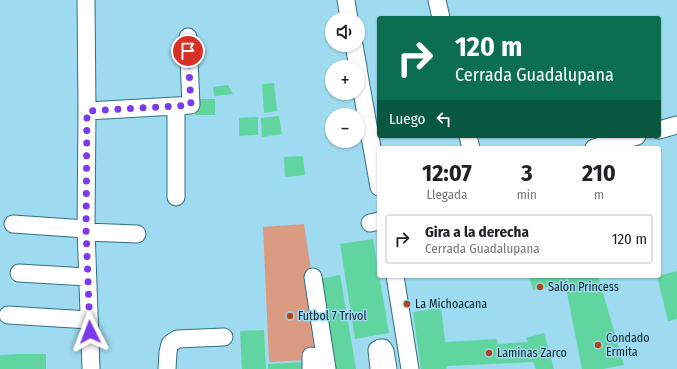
<!DOCTYPE html>
<html lang="es">
<head>
<meta charset="utf-8">
<style>
	:root { --surface:#fff; --page:#f2f2f2; --text:#202124; --muted:#757577; --line:#e0e0e0 }
	body { margin:0; font-family:"Fira Sans Condensed",sans-serif; background:var(--page); color:var(--text); height:100vh; display:flex; flex-direction:column; font-size:15px; white-space:nowrap }
	* { box-sizing:border-box; margin:0 }
	p { font-size:13px; color:var(--muted) }
	.icon { flex:none; width:22px; height:22px; fill:none; stroke:currentColor; stroke-width:2; stroke-linecap:round; stroke-linejoin:round }
	.map { position:relative; flex:1; overflow:hidden }
	.side { position:absolute; left:377px; top:146px; width:284px; height:132px; display:flex; flex-direction:column; background:var(--surface); border-radius:4px; box-shadow:0 1px 3px #0004 }
	.side>* { flex:none }
	.guide { position:absolute; left:377px; top:16px; width:284px; height:122px; border-radius:4px; box-shadow:0 1px 3px #0004; background:#0b6e4f; color:#fff; overflow:hidden }
	.buttons { position:absolute; left:325px; top:12px; display:grid; gap:8px }
	.buttons a { display:grid; place-items:center; width:40px; height:40px; border-radius:50%; background:var(--surface); box-shadow:0 1px 3px #0004; font-size:20px }
	.pin { position:absolute; display:grid; place-items:center; width:34px; height:34px; color:#fff; margin:-17px; border:2px solid #fff; border-radius:50%; box-shadow:0 1px 4px #0007 }
	.me { position:absolute; width:44px; margin:-22px; rotate:357deg; stroke-linejoin:round; filter:drop-shadow(0 0 3px #0008) }
	.turn { display:flex; align-items:center; gap:14px; height:84px; padding:0 12px; font-size:18px }
	.turn .icon { width:52px; height:52px; stroke-width:2.5 }
	.turn b { display:block; font-size:28px; line-height:34px }
	.then { display:flex; align-items:center; height:38px; padding:0 12px; background:#0003; gap:8px; font-size:15px }
	.eta { display:flex; justify-content:space-evenly; align-items:center; height:68px; text-align:center }
	.eta b { font-size:24px; font-weight:700; line-height:28px }
	ul { padding:0; list-style:none }
	li { display:flex; align-items:center; gap:12px; height:50px; margin:0 8px 6px; padding:0 4px; border:2px solid var(--line); border-radius:4px }
	li div { flex:1 }
	li b { display:block; font-size:15px }
	li em { font-style:normal }
	.map>svg:first-child { display:block }
	.green { fill:#db9b82 }
	.building { fill:#60d5a0 }
	.lines { fill:none; stroke-linecap:round; stroke-linejoin:round }
	.minor-casing { stroke:#336f82; stroke-width:19 }
	.minor { stroke:#fff; stroke-width:17 }
	.route { stroke:#7c3aed; stroke-width:7; stroke-dasharray:0 12.6 }
	.poi-dot { fill:#ac471a; stroke:#9edbf0; stroke-width:1.5 }
	.labels { text-anchor:middle; stroke-width:3; stroke-linejoin:round; paint-order:stroke }
	.poi-label { font-size:12px; fill:#0b242c; stroke:#9edbf0; text-anchor:start }
</style>
</head>
<body>
<div class="map">
<svg width="677" height="369" viewBox="0 0 677 369">
	<rect width="100%" height="100%" fill="#9edbf0"/>
	<path class="green" d="M304,224l8,53 6,78 -12,5 -37,2 -6,-135z"/>
	<path class="building" d="M274,83l3,28 -13,2 -2,-29z
		M228,85l5,9 -19,2 -1,-9z
		M194,99h21v16h-20z
		M279,116l3,18 -20,3 -1,-19z
		M258,117v18l-19,1v-18z
		M303,156l2,19 -20,2 -1,-20z
		M373,239l16,94 -34,6 -15,-95z
		M677,271v48l-9,2 -11,-45z
		M340,275l16,94h-27l-14,-89z
		M529,276h69l26,89 -21,4h-21l-17,-86 -32,7z
		M441,308l4,34 52,-3 1,5 30,-2 -2,-4 18,-5 10,36h-18l-3,-7 -85,4 -2,3h-25l-8,-57z
		M264,330l2,39h-24l-2,-38z
		M19,354h27v15h-46v-14z
		M305,362v7h-37v-5z"/>
	<g class="lines">
		<g class="minor-casing">
			<path id="minor" d="M86,0l1,111 -1,118 5,140
				M346,0l3,19
				M437,0l4,18
				M354,45l4,22
				M358,69l21,118
				M176,106v91
				M87,111l89,-5 15,-1 -3,-68
				M659,130l18,-5
				M468,136l3,12
				M594,148l43,-12
				M370,223l9,-2
				M13,224l73,5
				M86,232l51,2
				M19,273l68,4
				M395,276l15,93
				M313,277l14,92
				M8,315l81,5
				M311,356v13
				M167,369l1,-17 2,-8 7,-5 47,-2
				M379,369l-2,-19 3,-2h3l2,3 3,18"/>
		</g>
		<use href="#minor" class="minor"/>
	</g>
	<g class="lines">
		<path class="route" d="M90,332l-4,-103 1,-118 89,-5 15,-1 -3,-54"/>
	</g>
	<g class="poi-dot">
		<circle cx="540" cy="287" r="4"/>
		<circle cx="407" cy="304" r="4"/>
		<circle cx="290" cy="316" r="4"/>
		<circle cx="598" cy="345" r="4"/>
		<circle cx="489" cy="353" r="4"/>
	</g>
	<g class="labels">
		<g class="poi-label">
			<text x="548" y="291">Salón Princess</text>
			<text x="415" y="308">La Michoacana</text>
			<text x="298" y="320">Futbol 7 Trivol</text>
			<text x="606" y="342">Condado<tspan x="606" dy="14">Ermita</tspan></text>
			<text x="497" y="357">Laminas Zarco</text>
		</g>
	</g>
</svg>
<div class="buttons">
<a><svg class="icon" aria-label="sound" viewBox="0 0 24 24"><path d="M4 9h4l5-4v14l-5-4H4zM17 9q2 3 0 6"/></svg></a>
<a>+</a>
<a>−</a>
</div>
<div class="pin" style="left:188px;top:51px;background:#d93025"><svg class="icon" aria-label="arrive" viewBox="0 0 24 24"><path d="M6 21V4h12l-3 4 3 4H6"/></svg></div>
<svg class="me" style="left:90px;top:332px" viewBox="-20 -20 40 40"><path d="M0-17L14 15 0 8-14 15z" fill="#7c3aed" stroke="#fff" stroke-width="4"/></svg>
<div class="guide">
<div class="turn"><svg class="icon" aria-label="right" viewBox="0 0 24 24"><path d="M7 20v-9h11M14 6l5 5-5 5"/></svg><div><b>120 m</b>Cerrada Guadalupana</div></div>
<div class="then">Luego<svg class="icon" aria-label="left" viewBox="0 0 24 24"><path d="M17 20v-9H6M10 6l-5 5 5 5"/></svg></div>
</div>
<section class="side">
<div class="eta">
<div><b>12:07</b><p>Llegada</p></div>
<div><b>3</b><p>min</p></div>
<div><b>210</b><p>m</p></div>
</div>
<ul>
<li><svg class="icon" aria-label="right" viewBox="0 0 24 24"><path d="M7 20v-9h11M14 6l5 5-5 5"/></svg><div><b>Gira a la derecha</b><p>Cerrada Guadalupana</p></div><em>120 m</em></li>
</ul>
</section>
</div>
</body>
</html>
